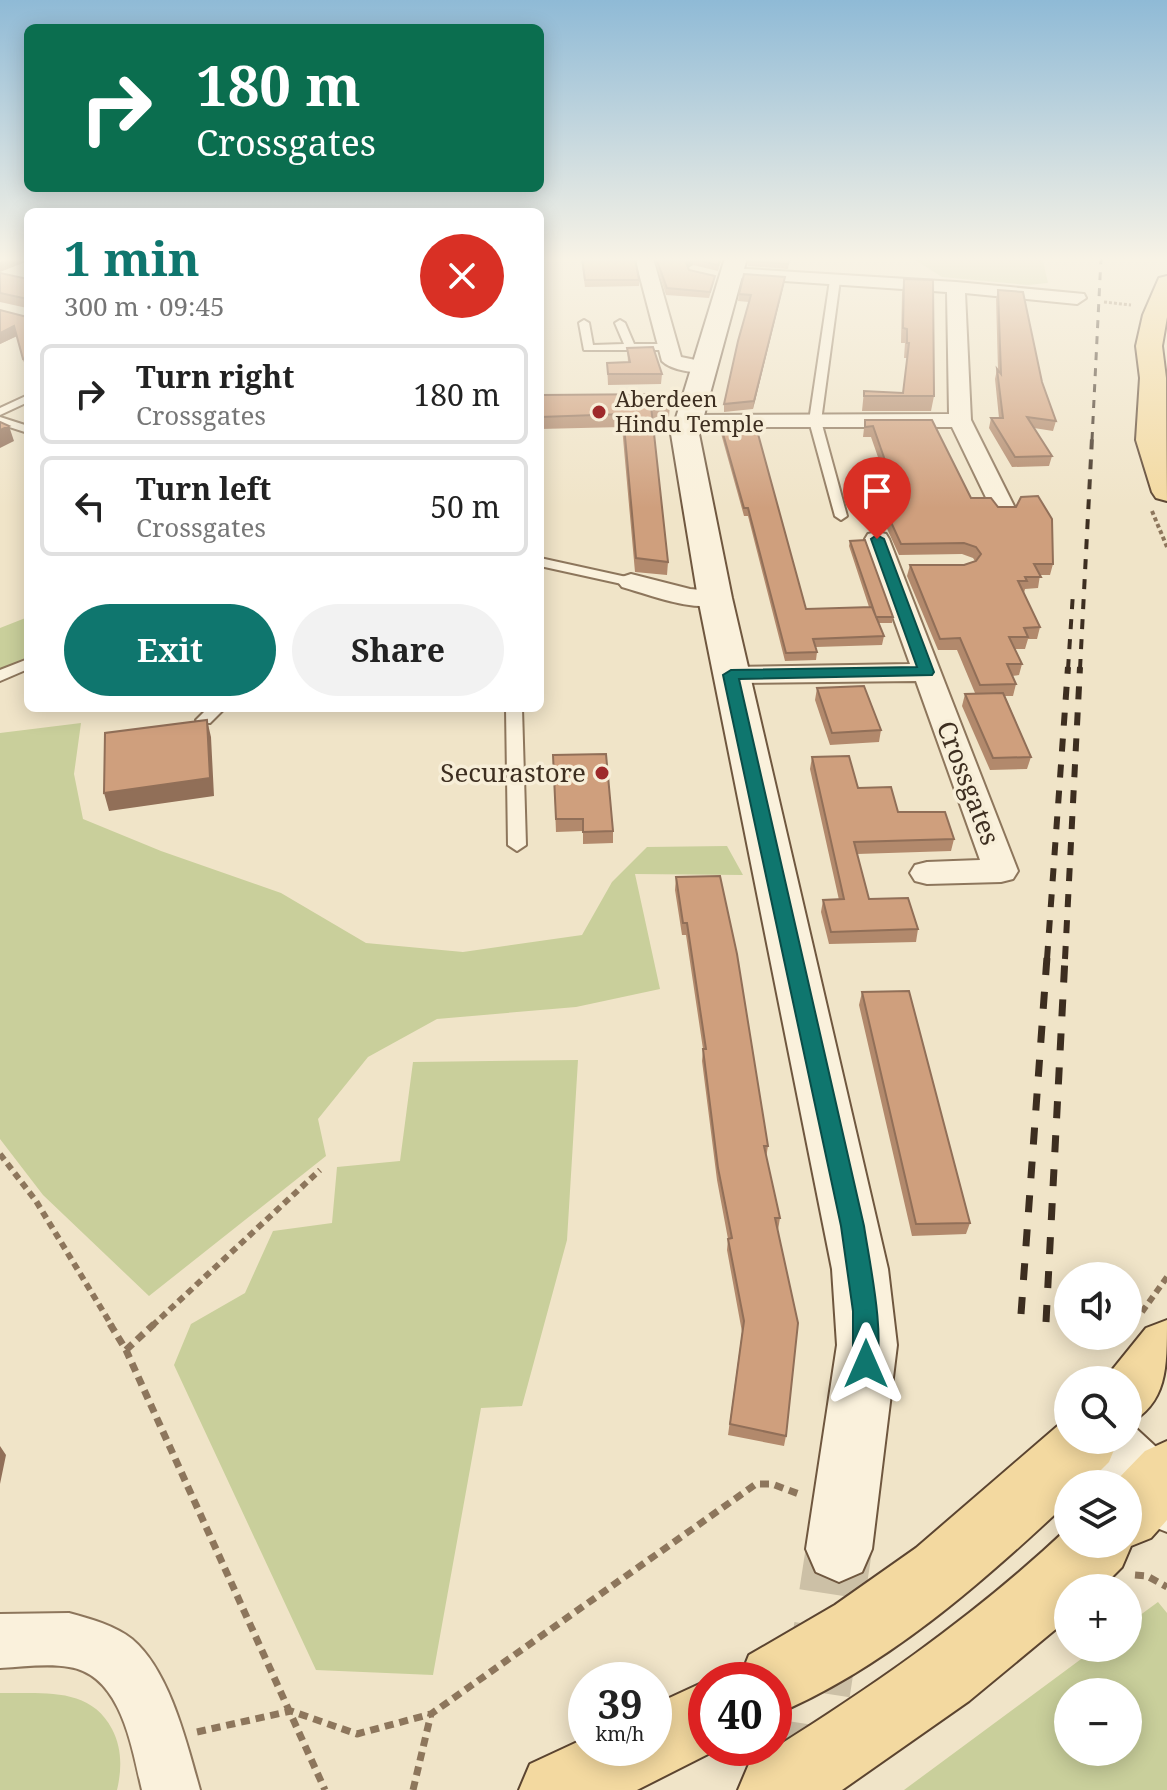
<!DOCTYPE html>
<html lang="en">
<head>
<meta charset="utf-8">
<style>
	:root { --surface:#fff; --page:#f2f2f2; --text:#222; --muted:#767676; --line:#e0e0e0; --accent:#0f766e }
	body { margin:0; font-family:"Noto Serif",serif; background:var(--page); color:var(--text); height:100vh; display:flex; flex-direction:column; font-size:30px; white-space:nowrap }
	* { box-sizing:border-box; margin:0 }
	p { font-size:26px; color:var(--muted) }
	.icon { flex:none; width:44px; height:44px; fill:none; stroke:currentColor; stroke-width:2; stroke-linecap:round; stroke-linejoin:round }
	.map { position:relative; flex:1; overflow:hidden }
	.drawer { position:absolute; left:24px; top:208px; width:520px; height:504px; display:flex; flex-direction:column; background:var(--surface); border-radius:12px; box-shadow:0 4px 20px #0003 }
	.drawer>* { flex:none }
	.banner { position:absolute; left:24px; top:24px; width:520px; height:168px; border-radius:12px; box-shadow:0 4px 20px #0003; background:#0b6e4f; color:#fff; overflow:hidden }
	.buttons { position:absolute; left:1054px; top:1262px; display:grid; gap:16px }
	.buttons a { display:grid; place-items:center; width:88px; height:88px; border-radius:50%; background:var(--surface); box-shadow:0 4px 20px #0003; font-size:40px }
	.speed { position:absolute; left:568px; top:1662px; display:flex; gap:16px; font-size:40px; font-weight:700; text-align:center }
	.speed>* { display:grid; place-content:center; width:104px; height:104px; border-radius:50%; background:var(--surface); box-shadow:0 4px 20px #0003; line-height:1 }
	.speed small { font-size:20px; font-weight:400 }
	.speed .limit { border:12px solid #d22; background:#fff; color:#111 }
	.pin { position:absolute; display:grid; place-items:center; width:68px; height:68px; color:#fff; margin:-82px -34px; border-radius:50% 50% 50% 0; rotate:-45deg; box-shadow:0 0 8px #0007 }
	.pin .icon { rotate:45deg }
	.me { position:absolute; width:88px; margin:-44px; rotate:0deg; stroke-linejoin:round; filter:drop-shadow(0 0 6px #0008) }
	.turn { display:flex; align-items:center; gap:28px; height:168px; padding:0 40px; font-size:36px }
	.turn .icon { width:104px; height:104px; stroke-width:2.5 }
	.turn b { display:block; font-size:56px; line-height:68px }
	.round { display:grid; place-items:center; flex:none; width:84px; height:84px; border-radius:42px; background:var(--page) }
	.overview { display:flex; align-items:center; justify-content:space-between; height:136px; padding:0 40px }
	h1 { font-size:48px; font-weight:700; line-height:60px; color:var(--accent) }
	.action { display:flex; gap:16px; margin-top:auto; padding:16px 40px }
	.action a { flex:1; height:92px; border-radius:48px; background:var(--accent); color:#fff; font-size:32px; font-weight:700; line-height:92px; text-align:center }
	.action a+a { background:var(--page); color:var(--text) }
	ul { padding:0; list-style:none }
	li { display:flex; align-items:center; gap:24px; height:100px; margin:0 16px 12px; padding:0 24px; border:4px solid var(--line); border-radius:12px }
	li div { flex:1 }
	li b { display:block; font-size:30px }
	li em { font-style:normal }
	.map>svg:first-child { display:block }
	.green { fill:#c9cf9b; fill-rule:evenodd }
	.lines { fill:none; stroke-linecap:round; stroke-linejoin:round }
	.secondary-tunnel { stroke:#ccc0a6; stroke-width:66; stroke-dasharray:66 33; stroke-linecap:butt }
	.lane-casing { stroke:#8d765c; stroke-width:4 }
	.street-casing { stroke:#8d765c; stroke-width:4 }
	.secondary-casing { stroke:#6f573f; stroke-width:4 }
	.primary-casing { stroke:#5b4430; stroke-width:4 }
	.path-far3 { stroke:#8d765c; stroke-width:3; stroke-dasharray:3 2; stroke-linecap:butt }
	.path-far2 { stroke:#8d765c; stroke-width:4; stroke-dasharray:4 3; stroke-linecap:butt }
	.path-far1 { stroke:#8d765c; stroke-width:6; stroke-dasharray:7 5; stroke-linecap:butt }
	.path { stroke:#8d765c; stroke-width:7; stroke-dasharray:9 6; stroke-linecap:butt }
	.lane { fill:#faf1dc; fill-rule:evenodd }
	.street { fill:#faf1dc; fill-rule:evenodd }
	.secondary { fill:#faf1dc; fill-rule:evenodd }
	.primary { fill:#f3d9a0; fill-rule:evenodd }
	.rail-far3 { stroke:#3d2e20; stroke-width:3; stroke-dasharray:8 8; stroke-linecap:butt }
	.rail-far2 { stroke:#3d2e20; stroke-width:4; stroke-dasharray:10 10; stroke-linecap:butt }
	.rail-far1 { stroke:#3d2e20; stroke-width:6; stroke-dasharray:13 13; stroke-linecap:butt }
	.rail { stroke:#3d2e20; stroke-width:7; stroke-dasharray:17 17; stroke-linecap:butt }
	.wall { fill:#b2896c }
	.shaded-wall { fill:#916f58 }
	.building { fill:#cf9f7d; stroke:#916f58; stroke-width:2 }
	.route { fill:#0f766e; stroke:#0a4d48; stroke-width:2 }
	.poi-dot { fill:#9e2a2b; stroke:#f7eed8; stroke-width:3 }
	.labels { text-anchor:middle; stroke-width:7; stroke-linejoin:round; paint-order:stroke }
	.far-poi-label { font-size:22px; fill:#3d2e20; stroke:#f7eed8; text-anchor:start }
	.poi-label { font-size:26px; fill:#3d2e20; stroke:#f7eed8; text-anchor:end }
	.street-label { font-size:26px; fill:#3d2e20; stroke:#f7eed8 }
</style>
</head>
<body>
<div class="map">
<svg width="1167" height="1790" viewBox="0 0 1167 1790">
	<rect width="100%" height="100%" fill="#f0e4c8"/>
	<path class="green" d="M912,258h125l6,3 5,22 -20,2 -86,-8z
		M28,617v42l-18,10h-10v-41z
		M81,723l-7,51 9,45 78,32 120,42 85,50 97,9 119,-17 30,-53 35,-35 80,-1 16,29 -108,-1 25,115 -84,18 -139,12 -69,38 -50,62 8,37 -177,140 -106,-101 -43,-56v-406z
		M578,1060l-11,180 -45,166 -41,2 -48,267 -117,-5 -142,-305 17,-41 54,-31 28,-62 59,-8 5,-56 63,-6 13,-99z
		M1158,1602l9,11v177h-263l192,-142h32v-24zM1068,1692h60v60h-60z
		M0,1693c41,1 90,-7 112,36 10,19 10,40 5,61h-117z"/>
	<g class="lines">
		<path class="secondary-tunnel" d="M802,1790l37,-241"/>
		<g class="lane-casing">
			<path id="lane" d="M835,277l5,3 -19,141 26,95 -6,4 -6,-4 -26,-95 21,-141z
				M584,320l5,3 4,22 31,-1 -9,-21 5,-3 5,3 9,21h32l5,3 -5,3h-82l-5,-27z
				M28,395v7l-28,13v-7z
				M0,417l28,9v7l-28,-9z
				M540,558l91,20 7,4 -7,4 -91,-20z
				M28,659v10l-28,12v-11z
				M208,708h17l-15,15h-12l-2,-3z
				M506,708h16l4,137 -9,6 -9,-6z"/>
		</g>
		<g class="street-casing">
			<path id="street" d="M635,258h18l28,99 29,6 3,4 -3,4c-13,4 -39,-1 -48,-10z
				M731,268l225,14 128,12 2,4 -9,6 -112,-11 6,127 45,90 -3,5h-18l-3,-5 -40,-83h-274l-3,-5 3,-5 8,-2 263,-1 -2,-122 -222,-15 -3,-4 3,-4z
				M877,532l9,2 3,5 129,332 -5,8 -12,3 -74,2 -12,-3 -5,-8 5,-8 12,-3 53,-2 -64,-179 -185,2 -10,-2 -4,-6 4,-6 10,-2 179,-3 -45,-125 3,-5z
				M631,574l59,15 34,3 4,6 -4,6c-33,8 -70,-8 -102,-17l-4,-5 4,-5z
				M69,1613c22,6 45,12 63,26 38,32 55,105 68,151h-58c-10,-41 -20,-115 -73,-123 -22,-4 -46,0 -69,1v-54z"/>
		</g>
		<g class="secondary-casing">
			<path id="secondary" d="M725,258h22l-48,176 33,164 156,671 9,76 -25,204 -10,23 -23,10 -23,-10 -10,-23 31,-204 -5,-76 -134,-671 -27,-164z
				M1128,1421l39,36v75l-23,-9 -16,-16v-23h-24l-23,-22 -9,-22h56z"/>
		</g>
		<g class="primary-casing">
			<path id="primary" d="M1167,276v41l-5,29 4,32 1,123 -11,-3 -4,-6 -16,-52 4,-62 -4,-32 7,-31 16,-37z
				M1167,1320c0,49 0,83 -39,104v-44h-24l42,-52z
				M1068,1417v23h50l-9,22 -22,22h-19v18c-86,81 -184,167 -294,213v-35h-35l10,-25 86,-50 81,-57z
				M1167,1441v79l-16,18 -20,8 -9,21 -21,21h-33v31l-99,82 -127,89h-104l11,-26c113,-70 222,-144 319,-236v16h60v-60h-15l32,-33z
				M706,1681v67h14l-83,42h-118l11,-26 56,-26v10h68v-43z"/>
		</g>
		<path class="path-far3" d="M1104,302l27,3"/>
		<path class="path-far2" d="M1152,511l15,36"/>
		<path class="path-far1" d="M0,1154l36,47 76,125
			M1142,1312l25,-35
			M152,1326l168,-156"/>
		<path class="path" d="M110,1324l16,26 199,440
			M126,1350l28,-26
			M1135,1575l12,1 20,11
			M197,1732l94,-21 66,23 74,-20 325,-230h16l27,10
			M413,1790l18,-76"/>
		<use href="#lane" class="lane"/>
		<use href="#street" class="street"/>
		<use href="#secondary" class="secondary"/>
		<use href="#primary" class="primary"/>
		<path class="rail-far3" d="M1092,440l9,-182"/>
		<path class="rail-far2" d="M1068,669l5,-76
			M1080,669l12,-231"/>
		<path class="rail-far1" d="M1047,959l21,-292
			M1065,959l15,-292"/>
		<path class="rail" d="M1021,1314l26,-357
			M1046,1322l19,-365"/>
	</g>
	<path class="wall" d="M581,258h54l4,22v6l-54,1z
		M654,258h68l-4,13 -25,-6 -5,3 1,2 25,12 -5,16 -43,-3z
		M749,258h41l-2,11 -40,-3z
		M0,273l28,6v90h-2l-9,-33 -17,8v-34l27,7v-9l-27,-6z
		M785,277l-32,132 -29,3v-8l25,-102 -11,-1 1,-7z
		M904,279l30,117 -3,15h-69l2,-20 39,2 4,-35h-3l1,-15h-4l1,-50z
		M998,290l44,92 14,39 -3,10 -19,-3 18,28 -3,10 -37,1 -23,-39 2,-10h8l-4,-39 2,-10 1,1 -2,-71z
		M627,348l35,26 -1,10 -53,1 -1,-22 21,-1z
		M540,395l130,9 -1,13 -17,1 16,144 -1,13 -32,-3 -13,-145 -82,2z
		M865,420l106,78 27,9 55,57 -3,11h-10l-2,13 -13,1 -1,4 16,34 -3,12h-9l-3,10h-10l7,15 -3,11 -7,1 4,8 -3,12h-8l26,61 -4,12 -37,1 -28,-64 3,-12 10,-1 -18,-43h-19l-31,-74 3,-11h54l11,-4 -2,-3 -11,-4 -63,1 -16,-35 2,-11h11l-25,-72h-8z
		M720,423l86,186 63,-2 -20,-61 1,-5 43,76 -1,6h-14l6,13 -2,9 -66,2 1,5 -1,8 -31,1 -37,-145h-4l-24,-86z
		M817,688l64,42 -2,12 -49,3 -15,-45z
		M553,755l60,76v12l-30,1v-13l-27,1z
		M812,757l86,55 56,27 -3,12 -94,3 12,45 49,30 -2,13 -87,2 -8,-32 2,-12h16l-29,-131z
		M676,877l92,269 -2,12 14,60 -2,12 8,206 -2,10 -56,-11 14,-103 -15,-82 1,-11 -11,-59 -15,-119 1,-12 -17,-114h-4l-7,-45z
		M862,992l108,231 -4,11 -54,2 -53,-231z"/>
	<path class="shaded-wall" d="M10,258h18v3l-28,11v-10z
		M693,259v6l-7,4v-6z
		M785,277l-1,7 -31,125 1,-8z
		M14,326l3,10 -17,8v-11z
		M28,358v11h-2l-3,-10z
		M9,426l5,15 -14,7v-18z
		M207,720l4,17 3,59 -105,15 -5,-18z
		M0,1446l6,9 -6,29z"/>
	<path class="building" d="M582,258h53l4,22h-54z
		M656,258h65l-3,7 -25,-6 -7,4 3,7 26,6 -5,16 -43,-4z
		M749,258h41l-2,6 -40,-3z
		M0,273l28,6v79l-5,1 -9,-33 -14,7v-23l27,7 1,-18 -28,-6z
		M744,274l41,3 -31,124 -30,3 14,-63 13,-46 -12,-1z
		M904,279l29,1 1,116h-70v-5l39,2 6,-50h-2v-14l-4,-1z
		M998,290l25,2 19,90 14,39 -29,-4 25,39 -37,1 -24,-39h12l-6,-49 4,5z
		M653,347l9,27h-54l-1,-11 23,-1 -3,-14z
		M667,394l3,10 -19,2 17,156 -32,-4 -13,-144 -83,3v-22z
		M865,420h67l39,78h20l7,9h18l5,-10 17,-1 14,23 1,45h-19l7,13h-16l2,4h-9l22,46 -16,1 4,9h-19l13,27h-15l9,20 -36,1 -20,-47 -20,1 -30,-74h54l12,-4 5,-7 -5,-7 -12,-4 -63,1 -16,-35h17l-29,-83 -8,1z
		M0,422l9,4 -9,4z
		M720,423h35l51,186 66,-2 12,29 -71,3 4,13 -31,1 -38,-145h-4z
		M865,540l28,77h-17l-3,-9 -23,-67z
		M864,686l17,44 -49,3 -15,-45z
		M1003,693l28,64 -38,1 -28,-64z
		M207,720l3,58 -106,15 1,-60z
		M606,754l7,77 -30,1v-13h-27l-3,-64z
		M849,756l9,32 33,-1 7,25h47l9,27 -100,3 15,57 39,-1 10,31 -87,3 -8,-32 21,-1 -32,-142z
		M720,876l17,78 31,192h-4l16,72h-5l23,105 -12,113 -56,-12 14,-103 -16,-82 4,-1 -14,-70 -15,-119h3l-19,-126h-4l-7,-46z
		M909,991l61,232 -54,1 -54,-232z"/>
	<linearGradient id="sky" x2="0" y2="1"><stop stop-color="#8fbad6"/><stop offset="0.51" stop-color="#f8f3e6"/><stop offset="1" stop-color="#f8f3e6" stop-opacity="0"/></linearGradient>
	<rect width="1167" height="508" fill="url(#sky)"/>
	<path class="route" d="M877,535l7,4 50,133 -2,3 -193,4 125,547c5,34 23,116 10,146l-8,4 -9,-4 -4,-8v-53l-12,-85 -118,-551 8,-5 186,-3 -46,-128z"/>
	<g class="poi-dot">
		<circle cx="599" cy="412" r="8"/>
		<circle cx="602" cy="773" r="8"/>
	</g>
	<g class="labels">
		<g class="far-poi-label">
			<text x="615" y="407">Aberdeen<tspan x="615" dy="25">Hindu Temple</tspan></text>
		</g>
		<g class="poi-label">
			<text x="586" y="782">Securastore</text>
		</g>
		<g class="street-label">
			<text transform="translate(968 783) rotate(69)" y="9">Crossgates</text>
		</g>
	</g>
</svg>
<div class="buttons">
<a><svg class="icon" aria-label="sound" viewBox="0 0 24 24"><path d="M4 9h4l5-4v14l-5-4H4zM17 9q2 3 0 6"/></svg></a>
<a><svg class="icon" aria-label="search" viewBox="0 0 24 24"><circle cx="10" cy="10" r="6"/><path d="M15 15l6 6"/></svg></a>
<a><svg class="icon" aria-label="layers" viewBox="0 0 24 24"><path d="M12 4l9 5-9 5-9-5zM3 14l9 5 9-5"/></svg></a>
<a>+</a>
<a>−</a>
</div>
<div class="speed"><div>39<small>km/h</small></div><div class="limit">40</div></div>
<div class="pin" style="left:877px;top:539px;background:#d93025"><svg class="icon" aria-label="arrive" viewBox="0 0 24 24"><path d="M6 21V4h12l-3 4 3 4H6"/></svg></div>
<svg class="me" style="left:866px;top:1364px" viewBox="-20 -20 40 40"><path d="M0-17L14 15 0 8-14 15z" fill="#0f766e" stroke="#fff" stroke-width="4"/></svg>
<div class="banner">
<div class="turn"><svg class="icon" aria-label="right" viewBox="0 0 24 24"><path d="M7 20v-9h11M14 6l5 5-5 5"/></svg><div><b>180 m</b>Crossgates</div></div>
</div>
<section class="drawer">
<div class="overview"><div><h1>1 min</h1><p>300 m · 09:45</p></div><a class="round" style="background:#d93025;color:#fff"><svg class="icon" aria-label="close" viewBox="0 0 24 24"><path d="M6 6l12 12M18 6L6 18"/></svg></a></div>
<ul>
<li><svg class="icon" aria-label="right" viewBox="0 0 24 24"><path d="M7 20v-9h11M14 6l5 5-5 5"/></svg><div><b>Turn right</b><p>Crossgates</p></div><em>180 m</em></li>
<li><svg class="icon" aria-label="left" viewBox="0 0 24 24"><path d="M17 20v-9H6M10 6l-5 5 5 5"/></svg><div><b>Turn left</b><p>Crossgates</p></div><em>50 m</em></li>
</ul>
<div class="action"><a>Exit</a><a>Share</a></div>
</section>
</div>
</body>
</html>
